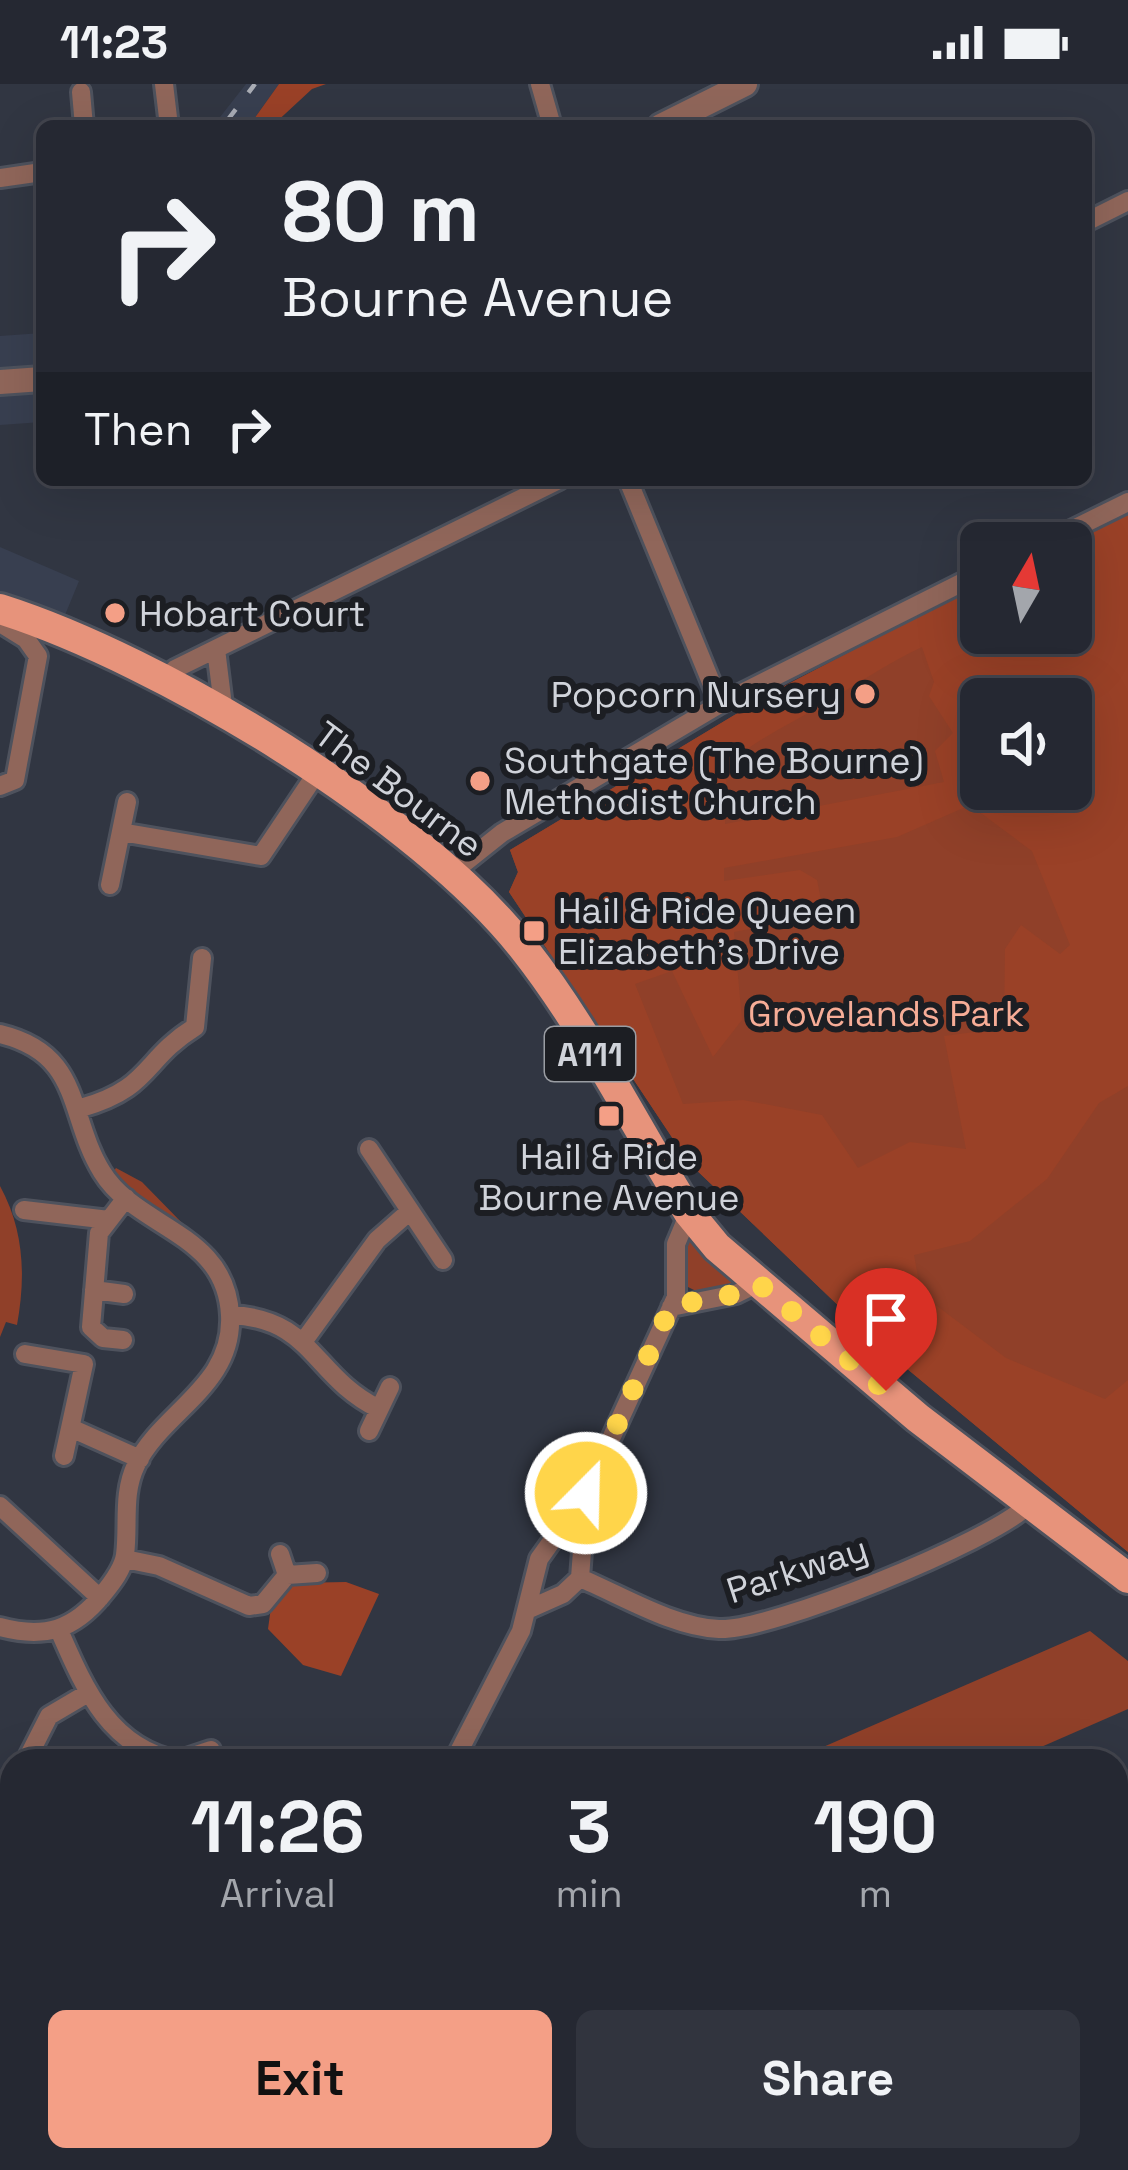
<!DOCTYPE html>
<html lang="en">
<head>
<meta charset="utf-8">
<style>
	:root { --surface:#252832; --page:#31343e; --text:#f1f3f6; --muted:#a3a6ac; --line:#42444d; --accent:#f49f86 }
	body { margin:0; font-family:"Space Grotesk",sans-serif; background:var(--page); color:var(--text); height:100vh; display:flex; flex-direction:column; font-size:45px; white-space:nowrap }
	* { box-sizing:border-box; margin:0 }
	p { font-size:39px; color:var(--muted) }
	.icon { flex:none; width:66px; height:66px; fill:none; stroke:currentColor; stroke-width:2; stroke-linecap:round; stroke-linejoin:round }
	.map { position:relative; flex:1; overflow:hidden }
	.side { position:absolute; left:0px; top:1665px; width:1128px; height:423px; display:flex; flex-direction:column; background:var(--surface); border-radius:36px 36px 0 0; box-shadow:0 12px 48px #0002,0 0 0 3px var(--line) }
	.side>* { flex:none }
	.guide { position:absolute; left:36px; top:36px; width:1056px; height:366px; border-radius:18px; box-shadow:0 12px 48px #0002,0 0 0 3px var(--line); background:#252832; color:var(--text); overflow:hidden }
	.needle { width:78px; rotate:9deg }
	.controls { position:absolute; left:960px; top:438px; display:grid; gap:24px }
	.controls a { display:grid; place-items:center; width:132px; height:132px; border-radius:18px; background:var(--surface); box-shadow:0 12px 48px #0002,0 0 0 3px var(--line); font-size:60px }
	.pin { position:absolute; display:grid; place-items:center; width:102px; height:102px; color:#fff; margin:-123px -51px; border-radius:50% 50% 50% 0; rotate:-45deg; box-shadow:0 0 12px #0007 }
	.pin .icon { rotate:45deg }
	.me { position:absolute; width:132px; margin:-66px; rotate:23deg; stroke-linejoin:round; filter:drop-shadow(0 0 9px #0008) }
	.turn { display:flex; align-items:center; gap:42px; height:252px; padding:0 48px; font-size:54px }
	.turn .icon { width:156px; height:156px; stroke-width:2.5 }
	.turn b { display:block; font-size:84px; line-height:102px }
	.then { display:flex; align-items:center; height:114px; padding:0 48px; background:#0003; gap:24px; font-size:45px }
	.eta { display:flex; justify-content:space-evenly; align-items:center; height:204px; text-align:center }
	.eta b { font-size:72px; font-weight:700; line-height:84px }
	.cta { display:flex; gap:24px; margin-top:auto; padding:24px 48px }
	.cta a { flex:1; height:138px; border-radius:18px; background:var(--accent); color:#111; font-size:48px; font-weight:700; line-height:138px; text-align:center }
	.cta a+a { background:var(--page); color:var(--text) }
	.status { display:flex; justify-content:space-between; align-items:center; height:84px; padding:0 60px; background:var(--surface); direction:ltr }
	.status svg { height:33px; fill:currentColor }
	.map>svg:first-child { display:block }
	.built { fill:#383f50 }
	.green { fill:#904029; fill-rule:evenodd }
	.forest { fill:#9a4127; fill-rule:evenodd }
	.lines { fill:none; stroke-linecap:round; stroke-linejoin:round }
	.minor-casing { stroke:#4e525d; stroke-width:24 }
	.tertiary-casing { stroke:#4e525d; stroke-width:30 }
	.primary-casing { stroke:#4e525d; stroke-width:36 }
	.minor { stroke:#90665a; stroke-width:18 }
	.tertiary { stroke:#90665a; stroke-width:24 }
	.primary { stroke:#e7937b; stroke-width:30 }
	.rail { stroke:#a9acb4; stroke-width:4.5; stroke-dasharray:21 21; stroke-linecap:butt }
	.route { stroke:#ffd54a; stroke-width:21; stroke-dasharray:0 37.8 }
	.poi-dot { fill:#f49f86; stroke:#1c1e23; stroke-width:4.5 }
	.labels { text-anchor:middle; stroke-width:12; stroke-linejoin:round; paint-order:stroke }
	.shield { fill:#1c1e23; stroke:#9a9da3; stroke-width:3 }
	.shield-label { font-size:33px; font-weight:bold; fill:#d0d3da }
	.poi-label { font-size:36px; fill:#d0d3da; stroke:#1c1e23; text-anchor:start }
	.street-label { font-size:36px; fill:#d0d3da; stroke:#1c1e23 }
	.park-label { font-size:36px; fill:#f7ad97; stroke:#1c1e23 }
</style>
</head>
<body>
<div class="status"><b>11:23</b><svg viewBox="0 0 49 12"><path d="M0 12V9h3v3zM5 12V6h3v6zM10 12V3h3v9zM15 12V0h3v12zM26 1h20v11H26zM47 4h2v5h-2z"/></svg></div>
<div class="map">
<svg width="1128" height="2086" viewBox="0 0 1128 2086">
	<rect width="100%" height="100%" fill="#313642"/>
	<path class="built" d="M246,0h33l-30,42h-36z
		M42,249v89l-42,3v-89z
		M0,463l79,34 -21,51 -58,-23z"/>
	<path class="green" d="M1128,427v1041l-240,-199 -199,-190 -180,-271 9,-20 -8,-22 261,-157 210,-110v50h90v-90zM981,615h90v90h-90z
		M116,1084l26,14 43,44 -55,-33 -17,-21z
		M0,1102c24,44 26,90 17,139l-11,-3 -6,15z
		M692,1153l40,42 -2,8 -28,7 -16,-8 -1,-48z
		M1090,1547l38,30v48l-119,52h-196l1,-10z"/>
	<path class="forest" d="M279,0h47l-14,5 -40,37h-23z
		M1128,427v575l-29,17 -52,76 -77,62 -56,14 7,39 85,64 99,41 23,-19v172l-240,-199 -199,-190 -180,-271 9,-20 -8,-22 261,-157 210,-110v50h90v-90h-8zM922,563l12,35 -5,14 24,37 -18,18 9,31 -219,42 2,-60c30,-25 63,-40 97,-60 33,-20 62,-40 98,-57zM981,615h90v90h-90zM970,721l62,46 38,94 -10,9 -39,-29 -16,24 -1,79 -60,8 22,113 -56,-7 -52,26 -36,-53 -79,-15 -60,4 -48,-120 37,-13 41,86 29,-37 -8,-88 90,-17 -7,-35 -17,-10 -76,11v-13l173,-31z
		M346,1498l33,12 -38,82 -38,-11 -35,-36 3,-22 22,-24z"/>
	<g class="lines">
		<g class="minor-casing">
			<path id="minor" d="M164,0l5,42
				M540,0l12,42
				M81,8l3,34
				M0,94l42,-6
				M1086,138l42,-21
				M628,396l92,224
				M1045,459l83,-41
				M0,539l26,16 12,17 -23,124 -15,6
				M216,565l8,65
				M163,598l12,-13 384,-189
				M121,748l140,24 55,-82
				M453,788l49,-39 218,-129 261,-131
				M110,801l17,-83
				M0,950c83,20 67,81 102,138 35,57 124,60 128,143 4,71 -68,96 -94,150 -14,29 -7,60 -11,90 -2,14 -13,28 -22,39 -29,36 -58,45 -103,33
				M81,1024c71,-20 61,-48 114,-81l7,-69
				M369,1065l74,111
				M24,1126l85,10
				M94,1206l30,4
				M671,1223l65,-13 22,-11
				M231,1231c83,4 81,61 148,94
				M123,1256l-20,-2 -12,-11 8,-94 27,-35
				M303,1258l74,-102 33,-29
				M25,1270l59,10 -20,92
				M73,1345l67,30
				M369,1347l21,-44
				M0,1422l100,92
				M125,1475l34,7 90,40 14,-2 24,-29 -7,-21
				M287,1491l30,-2
				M580,1494c43,18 93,49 139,51 50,3 274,-88 309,-124
				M527,1526l36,-16 17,-16 2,-27 -12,-34
				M59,1546c25,57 50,118 119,131l33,-11
				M26,1677l23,-45 39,-23
				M454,1677l67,-130 18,-72 47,-66 90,-196v-53l13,-31
				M1116,1785l12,-6
				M0,1992l12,-5
				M943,2076l9,10
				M695,2086l9,-10"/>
		</g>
		<g class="tertiary-casing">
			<path id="tertiary" d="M661,42l84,-42
				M0,298l42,-3"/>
		</g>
		<g class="primary-casing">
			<path id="primary" d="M0,525c161,51 420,207 524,340 63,80 111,177 165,264l28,34 201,171 210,160"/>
		</g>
		<use href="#minor" class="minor"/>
		<use href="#tertiary" class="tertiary"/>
		<use href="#primary" class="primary"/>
		<path class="rail" d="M223,42l32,-42"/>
	</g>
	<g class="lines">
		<path class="route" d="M586,1409l85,-187 65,-12 22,-11 128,108"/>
	</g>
	<g class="poi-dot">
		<circle cx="115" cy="529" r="12"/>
		<circle cx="865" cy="610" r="12"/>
		<circle cx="480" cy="697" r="12"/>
		<rect x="522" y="835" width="24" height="24" rx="6"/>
		<rect x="597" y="1020" width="24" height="24" rx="6"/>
	</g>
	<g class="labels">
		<rect class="shield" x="545" y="943" width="90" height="54" rx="9"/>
		<g class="shield-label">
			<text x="590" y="982">A111</text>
		</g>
		<g class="poi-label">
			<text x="139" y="542">Hobart Court</text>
			<text x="841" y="623" text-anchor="end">Popcorn Nursery</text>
			<text x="504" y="689">Southgate (The Bourne)<tspan x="504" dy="41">Methodist Church</tspan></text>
			<text x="558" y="839">Hail &amp; Ride Queen<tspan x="558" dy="41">Elizabeth's Drive</tspan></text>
			<text x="609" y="1085" text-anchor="middle">Hail &amp; Ride<tspan x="609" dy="41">Bourne Avenue</tspan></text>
		</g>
		<g class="street-label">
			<text transform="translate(399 705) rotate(37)" y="13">The Bourne</text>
			<text transform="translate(797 1485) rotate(-18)" y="13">Parkway</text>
		</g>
		<g class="park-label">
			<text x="886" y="942">Grovelands Park</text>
		</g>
	</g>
</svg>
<div class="controls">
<a><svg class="needle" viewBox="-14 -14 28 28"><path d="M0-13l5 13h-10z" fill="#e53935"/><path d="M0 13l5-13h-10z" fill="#a3a6ac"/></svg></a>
<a><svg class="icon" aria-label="sound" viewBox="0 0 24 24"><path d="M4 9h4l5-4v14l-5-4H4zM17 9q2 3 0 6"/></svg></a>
</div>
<div class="pin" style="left:886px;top:1307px;background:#d93025"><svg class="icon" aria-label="arrive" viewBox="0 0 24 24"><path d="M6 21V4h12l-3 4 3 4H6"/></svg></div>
<svg class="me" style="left:586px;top:1409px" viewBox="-20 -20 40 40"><circle r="17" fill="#ffd54a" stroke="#fff" stroke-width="3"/><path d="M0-11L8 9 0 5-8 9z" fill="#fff"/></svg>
<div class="guide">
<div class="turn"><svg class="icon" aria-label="right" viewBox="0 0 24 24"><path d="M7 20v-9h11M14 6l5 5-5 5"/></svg><div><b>80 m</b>Bourne Avenue</div></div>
<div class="then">Then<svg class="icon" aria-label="right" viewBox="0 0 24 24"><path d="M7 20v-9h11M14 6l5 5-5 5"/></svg></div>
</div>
<section class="side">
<div class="eta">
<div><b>11:26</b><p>Arrival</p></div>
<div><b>3</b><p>min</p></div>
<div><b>190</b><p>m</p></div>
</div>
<div class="cta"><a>Exit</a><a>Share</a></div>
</section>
</div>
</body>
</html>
